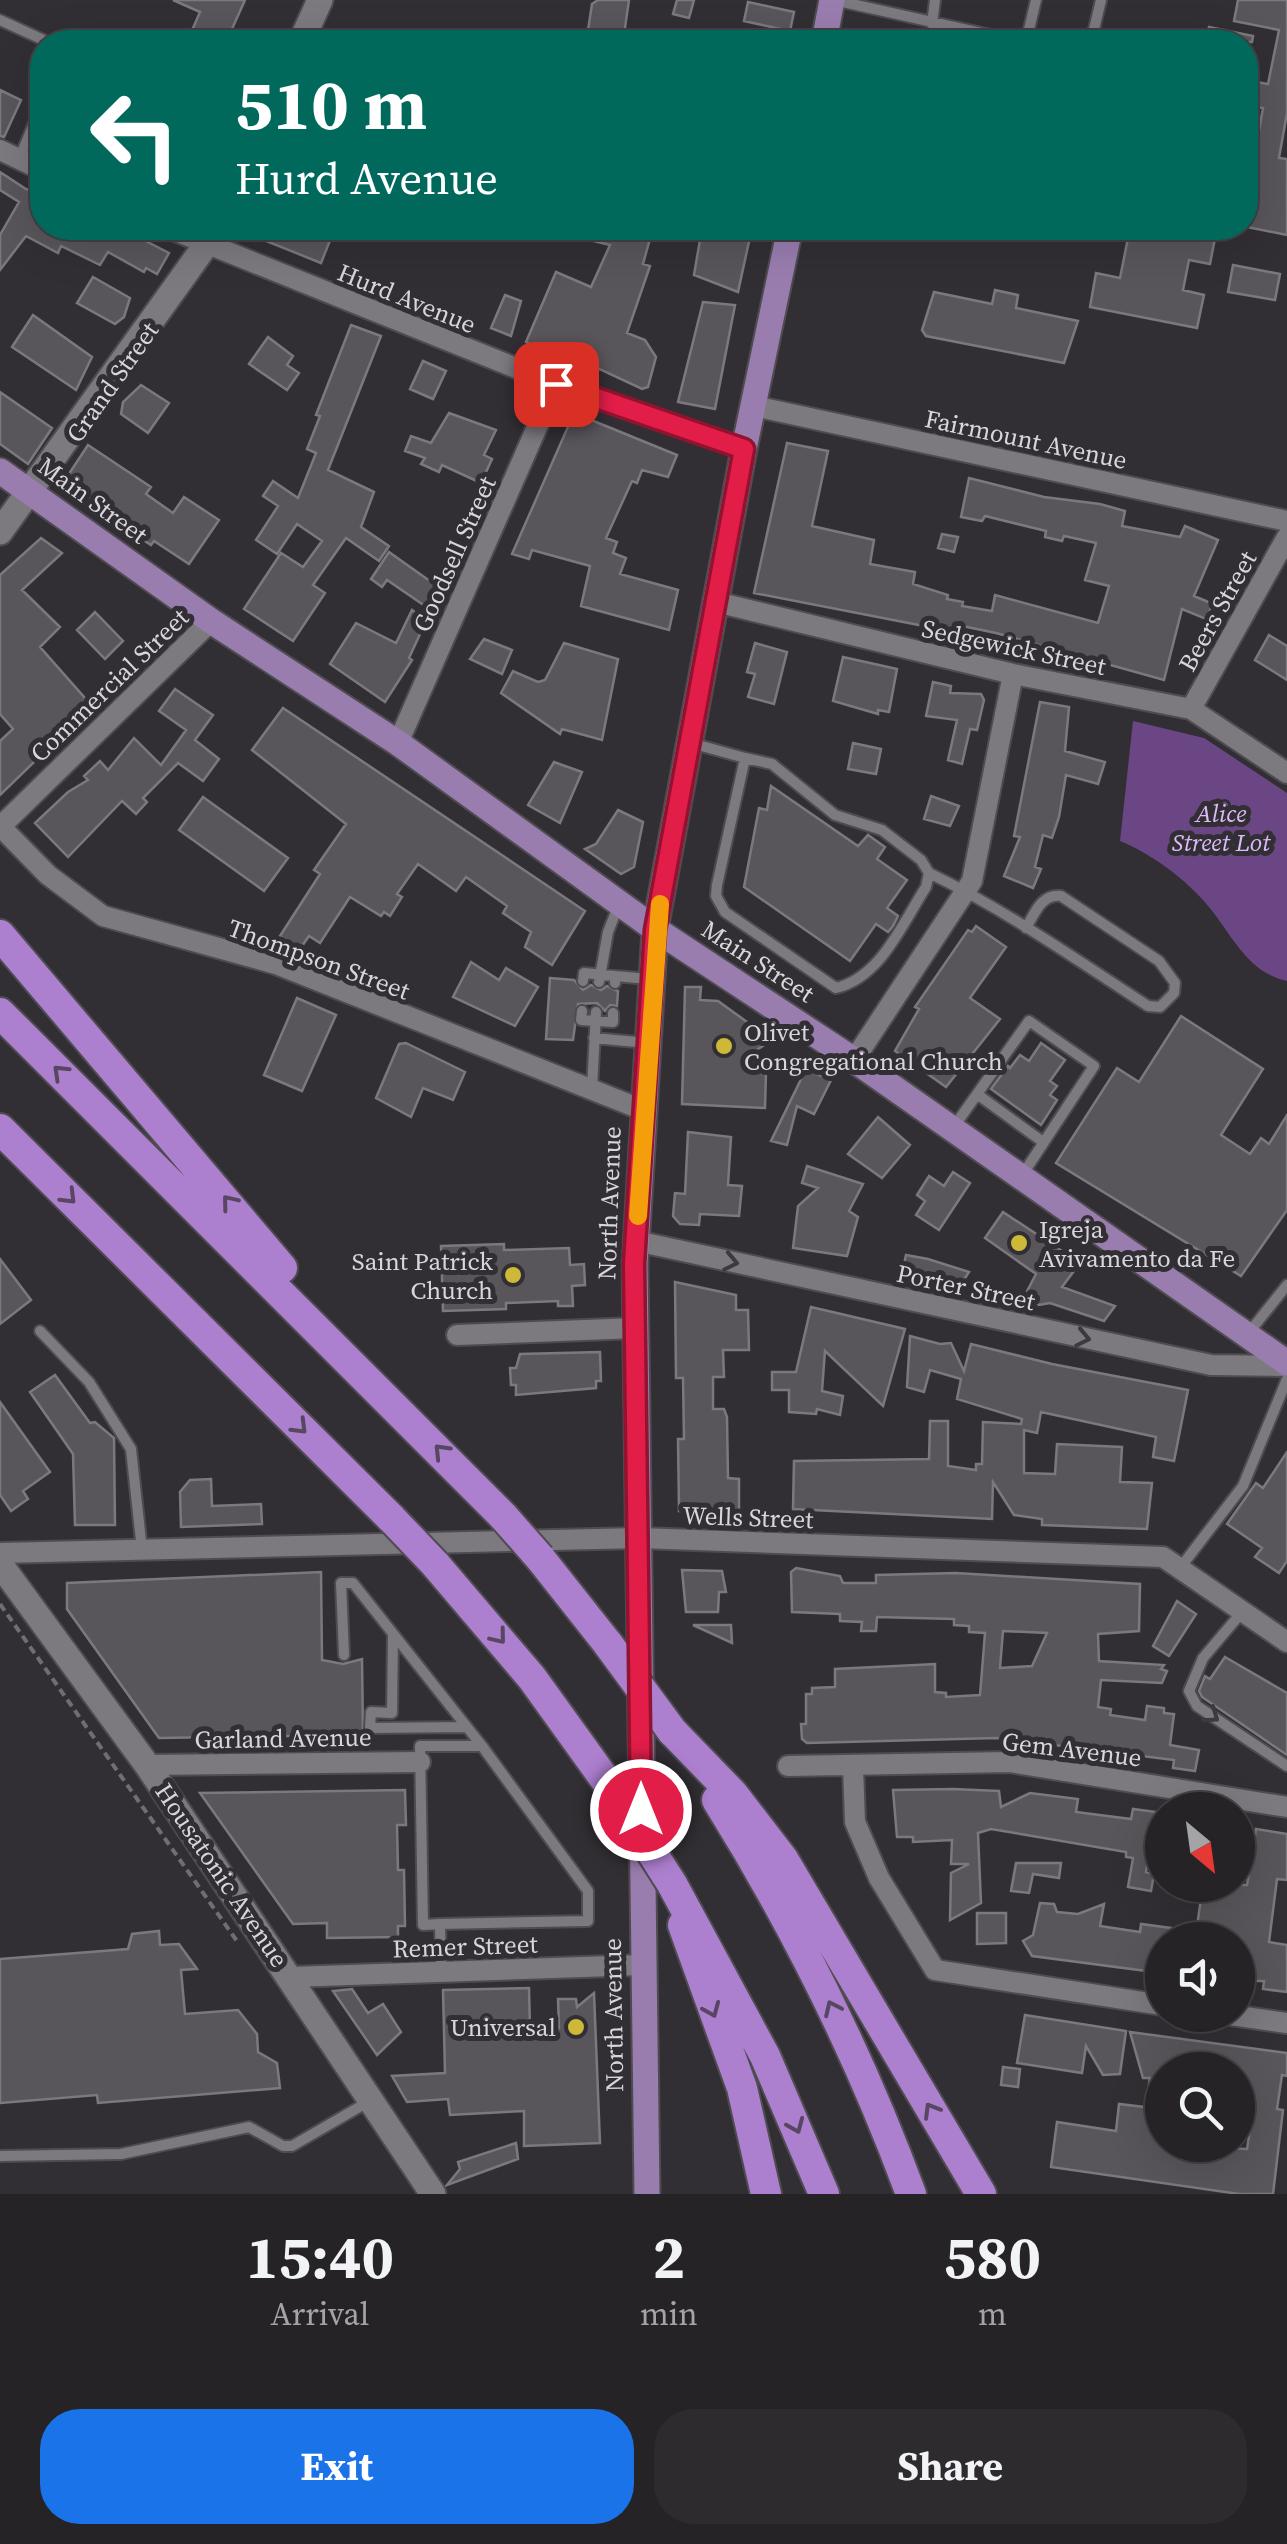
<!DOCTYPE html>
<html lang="en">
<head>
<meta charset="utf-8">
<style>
	:root { --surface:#262327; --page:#2e2b2f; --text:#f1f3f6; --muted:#a4a4a7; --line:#424044; --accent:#1a73e8 }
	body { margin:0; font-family:"Source Serif 4",serif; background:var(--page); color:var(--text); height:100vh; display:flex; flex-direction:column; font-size:38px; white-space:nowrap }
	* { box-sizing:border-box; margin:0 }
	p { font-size:32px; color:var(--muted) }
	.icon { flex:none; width:55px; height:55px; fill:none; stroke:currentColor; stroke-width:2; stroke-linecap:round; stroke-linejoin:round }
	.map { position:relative; height:2194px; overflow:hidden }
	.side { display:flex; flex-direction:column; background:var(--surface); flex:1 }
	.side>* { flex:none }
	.banner { position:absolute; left:30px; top:30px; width:1228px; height:210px; border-radius:40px; box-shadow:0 10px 40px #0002,0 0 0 2px var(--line); background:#00695c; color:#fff; overflow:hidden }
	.needle { width:65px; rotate:151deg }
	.tools { position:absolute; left:1145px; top:1792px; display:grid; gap:20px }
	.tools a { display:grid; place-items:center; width:110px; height:110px; border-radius:50%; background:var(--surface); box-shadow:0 10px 40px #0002,0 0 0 2px var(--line); font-size:50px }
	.pin { position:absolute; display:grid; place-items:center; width:85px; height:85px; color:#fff; margin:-42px; border-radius:20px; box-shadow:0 5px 15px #0006 }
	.me { position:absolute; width:110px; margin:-55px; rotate:0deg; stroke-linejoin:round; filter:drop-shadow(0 0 8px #0008) }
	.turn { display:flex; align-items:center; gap:35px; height:210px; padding:0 40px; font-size:45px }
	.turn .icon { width:130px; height:130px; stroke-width:2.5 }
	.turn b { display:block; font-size:70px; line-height:85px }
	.eta { display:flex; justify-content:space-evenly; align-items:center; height:170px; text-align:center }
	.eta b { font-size:60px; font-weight:700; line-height:70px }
	.action { display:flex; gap:20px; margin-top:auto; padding:20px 40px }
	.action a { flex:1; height:115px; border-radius:40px; background:var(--accent); color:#fff; font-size:40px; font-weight:700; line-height:115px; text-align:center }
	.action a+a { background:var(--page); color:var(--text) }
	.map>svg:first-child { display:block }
	.green { fill:#6b4685 }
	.building { fill:#59565b; stroke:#7b787e; stroke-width:2.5; fill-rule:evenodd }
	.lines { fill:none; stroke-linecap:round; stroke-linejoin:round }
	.lane-casing { stroke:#4e4c51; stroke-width:14 }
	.street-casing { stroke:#4e4c51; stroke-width:24 }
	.secondary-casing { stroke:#4e4c51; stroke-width:29 }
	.primary-casing { stroke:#4e4c51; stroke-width:29 }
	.highway-casing { stroke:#4e4c51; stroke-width:34 }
	.path { stroke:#716e73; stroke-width:4; stroke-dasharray:8 5; stroke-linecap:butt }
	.lane { stroke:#7c797f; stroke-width:10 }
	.street { stroke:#7c797f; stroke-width:20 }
	.secondary { stroke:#7c797f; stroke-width:25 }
	.primary { stroke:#997daf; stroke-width:25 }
	.highway { stroke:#ad7fcf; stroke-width:30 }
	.highway-bridge-casing { stroke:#4e4c51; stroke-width:34; stroke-linecap:butt }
	.highway-bridge { stroke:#ad7fcf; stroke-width:30 }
	.oneway { stroke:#574762 }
	.oneway2 { stroke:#3d3a3f }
	.route-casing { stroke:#92132f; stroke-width:25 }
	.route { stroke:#e11d48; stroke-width:18 }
	.slow { stroke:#f59e0b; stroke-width:18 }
	.poi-dot { fill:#ceb838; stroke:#322f34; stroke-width:4 }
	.labels { text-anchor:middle; stroke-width:10; stroke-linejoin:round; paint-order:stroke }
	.street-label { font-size:25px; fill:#d8d6da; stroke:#322f34 }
	.park-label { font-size:25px; font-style:italic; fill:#dcb9f8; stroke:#322f34 }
	.poi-label { font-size:25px; fill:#d8d6da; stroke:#322f34; text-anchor:start }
</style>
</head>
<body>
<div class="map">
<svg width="1287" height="2194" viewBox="0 0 1287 2194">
	<rect width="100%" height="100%" fill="#322f34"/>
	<path class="green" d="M1133,721l71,17 83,55v188c-39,-8 -55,-46 -78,-74 -22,-27 -57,-53 -89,-66z"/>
	<path class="building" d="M173,0h72l-13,29 30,13h-75l13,-30z
		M598,0h31l-6,42h-30l2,-10 -7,-2 4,-26z
		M677,0h17l-5,18 -16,-4z
		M1238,0h49v113l-8,45 8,1v76l-40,-8 5,-26 -7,-2v-48l10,2 8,-45 -18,-3v-25l23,4 11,-54 -45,-9z
		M748,2l46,10 -4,19 -46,-10z
		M1209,27l44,9 -1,6h-46z
		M0,90l21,10 -17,37 -4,-1z
		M0,172l26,17 16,4v35h78l49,25 -12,21 -11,-6 -2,4 -36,-20 -8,13 -39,-19 -3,7 -32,-17 -26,34v-35l19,-33 -19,-12z
		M234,228h101l-14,35z
		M598,228h55l-10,36 7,2 -23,67 18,7 11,17 -8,30 -6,2 -47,-22 2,-4 -48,-17 -3,7 -20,-11 30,-70 35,15 19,-42 -16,-4z
		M702,228h50l-14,64 -44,-17z
		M1130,228h87l-7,36 -21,-4 -6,30 21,5 -7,33 -107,-21 6,-34 24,5z
		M1233,265l47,9 -5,26 -47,-8z
		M93,277l37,21 -6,19 -9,7 -38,-21z
		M995,290l23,5 -2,13 62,13 -14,42 -138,-27 -4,-6 12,-38 58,12z
		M505,295l16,6 -10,35 -20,-8z
		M703,302l32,3 -20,104 -37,-7z
		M33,315l59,42 -16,33 -64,-43z
		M351,325l30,11 -53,134 46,22 -13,35 28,19 -10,15 -33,-23 -33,47 12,8 -32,48 -49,-32 37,-56 22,14 19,-26 -25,-17 -20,30 -21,-14 22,-34 -15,-10 10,-15 25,17 18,-45 -9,-4 13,-33 -4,-1z
		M268,337l25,19 -6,9 12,8 -12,17 -38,-26z
		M423,361l23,10 -13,28 -23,-10z
		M141,385l28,18 -21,30 -27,-19 2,-12z
		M0,392l52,36 -24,36 -28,-20z
		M449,413l47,17 -12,25 8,4 -11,24 -39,-18 -3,7 -18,-8 4,-6 -20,-7 6,-15 20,7z
		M574,413l103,42 -9,22 -26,-7 -5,13 -5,-2 -26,57 11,4 -4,11 13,5 -6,16 58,16 -9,40 -88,-24 9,-40 -58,-16 -3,9 -17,-5z
		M787,443l41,8 -16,75 62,14 -4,24 45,8 -2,12 35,11 -1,4 16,3 -1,4 30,5 3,-16 103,28 11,-37 -24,-6 11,-37 -32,-7 -2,5 -17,-4 1,-6 -61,-15 -3,5 -21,-4 8,-39 75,19 56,7 25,7 -3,15 58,11 5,-11 33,14 -24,56 19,8 -7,15 -24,-10 -18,71 -168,-47 -34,-7 -2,7 -206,-40z
		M88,445l63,42 -5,7 27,19 11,-16 35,23 -30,44 -35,-23 -3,4 -90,-59z
		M942,534l16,3 -4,15 -16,-4z
		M41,538l21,15 -40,37 38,37 -20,20 52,59 -92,89v-54l13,-12 -13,-15v-139z
		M389,552l48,34 -12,20 -38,-26 -5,7 -11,-8z
		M412,610l14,11 -17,37 3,2 -27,42 -55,-38 26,-41 40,20z
		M95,612l28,29 -18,18 -28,-29z
		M1269,635l18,11v34l-32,-20z
		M484,639l28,11 -10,24 -32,-15z
		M564,643l54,16 -16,81 -40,-11 -2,5 -59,-41 12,-22 25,11 7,-2z
		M755,643l32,9 -13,52 -26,-7 7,-23 -8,-2z
		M843,657l54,12 -8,43 -11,-2v4l-45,-13z
		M933,682l18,4 -1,7 31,1 3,6 -7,30 -7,-1 -8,35 -14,-4 9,-40 -31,-4z
		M175,689l38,26 -18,25 24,19 -16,22 -25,-18 -35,35 4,4 -11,12 -14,-13 -54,56 -33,-34 33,-31 20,-12 -4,-4 16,-15 8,9 26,-32 27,27 25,-35 -27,-19z
		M1040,702l29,5 -4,44 40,11 -7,22 -32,-9 -7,42 -7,21 -9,-3 -8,32 6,2 -8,19 -29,-12 16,-39 -6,-1z
		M283,708l302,203 -33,54 -27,-18 6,-15 -28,-19 4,-7 -41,-29 -10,14 -38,-27 -21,30 5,3 -12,19 -6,-4 -3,4 -31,-19 -30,46 -11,-7 -9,13 -20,-13 40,-62 -6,-4 32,-46 -94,-74z
		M853,743l28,6 -5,25 -28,-5z
		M554,762l28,10 -22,51 -32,-18z
		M771,786l87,60 10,-11 17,12 -8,12 30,21 -20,28 11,8 -5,10 -5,6 -12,-8 -26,37 -106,-74 15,-79 8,2z
		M931,796l28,10 -9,20 -26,-7z
		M203,797l85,61 -24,33 -85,-61z
		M618,810l25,12 -9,45 -13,7 -36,-25 11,-5z
		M976,926l30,21 -36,51 30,21 -54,68 -51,-36 24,-42 -4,-2 53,-77 4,2z
		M471,962l28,18 7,-12 32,19 -23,39 -62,-29z
		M550,978l24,2 9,10 8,-5 10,5 6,-4 11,5 -1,15 -7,-1 -5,6 -8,-8 -19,1 -5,36 -27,-1z
		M685,987h16l-1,13 18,1 54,39 -17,11 -1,21h12l-1,36 -83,-4z
		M297,998l39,17 -34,76 -38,-16z
		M1181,1016l82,53 -42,66 29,19 11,-16 8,6 18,-29v95l-46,66 -185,-113 61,-95 22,14z
		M406,1043l59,29 -12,28 -30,-12 -12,29 -35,-19 23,-54z
		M1041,1043l24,17 -15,21 7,5 -7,9 7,5 -16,25 -50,-36 17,-23 2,2 10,-13 9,6z
		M806,1069l25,11 -17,34 -17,-8 -10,39 -16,-4z
		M878,1117l32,28 -28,33 -34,-24z
		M688,1132l43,5 -3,48 14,1 -3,30 -39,-2 -1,11 -19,-1 -7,-8 2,-23 10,1z
		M807,1166l56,18 -14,27 9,6 -11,39 -54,-8 5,-42 20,-18 -16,-5z
		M953,1172l17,11 -31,47 -23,-15 9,-14 -8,-6 12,-19 15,10z
		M1003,1212l77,51 -18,24 53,19 -11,15 -54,-18 -11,2 -14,-10 11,-21 -51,-36z
		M504,1244v6l65,-2 1,17 14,-1 1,21 -13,1 1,20h-15v-5l-52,2v6l-63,2 -2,-65z
		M906,1255l22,4 41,13 -9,14 -58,-13z
		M0,1259l31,41 -31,24z
		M675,1282l61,13v15h12l1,40h-26l1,27h-11v32h11l3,8 1,61 11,1v31l-60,1 -1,-72h6l-1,-61h-7z
		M811,1307l94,22 -22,77 -58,-55 -3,40 21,5 -3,19 -23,-6 -1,5 -27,-2v-22h-17v-18h24z
		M910,1336l30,8 11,-1 13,28 7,-27 81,20 136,26 -14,71 -21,-4 3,-20 -115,-25 -4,21 -13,-3v43l31,1 2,-30 65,3 -2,35 32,1 -5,46 -105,-4v-6l-28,-4 -21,-33 -1,37 -199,-10 1,-48 135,-2 1,-38h18v45l28,4v-6h6l1,-42 38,2 1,-5 -65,-20 4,-20 -31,-9 -6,22 -17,-5z
		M600,1352l1,29h-5v7l-80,7v-10h-5l-1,-17h6l4,-14z
		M55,1375l35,48 5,-1 19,16 1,87h-40l-2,-71 -43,-62z
		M0,1402l50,70 -27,19 5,8 -17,12 -11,-16z
		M1287,1452v109l-8,12 -24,-16 7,-9 -35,-24 29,-41 7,5z
		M211,1479l1,27 49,-2 1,20 -81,3 -1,-35 10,-12z
		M796,1568l44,8 3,7h33v-8l80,-2 184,11 -1,47 -41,3 1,27 65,4 -3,4 6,2 -5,12 -61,-3 -3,27 13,2 -1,6 35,5 2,-14 17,2v5l10,1 -4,31 29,5 -4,21 -22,-3 1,-8 -177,-22 -190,5 -5,-4 -1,-15h5v-30h6v-6l23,-1v-18l100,-5v28l11,1v4l34,-2 5,-62 -16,-1v-6l-15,-1v-6l-77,-2 -1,14h-15l1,-9 -22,-1v-7l-48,-2 -1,-40zM1003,1631l44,2 -15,33 -32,2z
		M682,1570l40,1 4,21h-7l-1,20h-32z
		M321,1572l1,88 21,4 19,-5 1,76 -204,3 -92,-129v-26z
		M1177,1601l19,13 -27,42 -16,-10z
		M693,1625h38l1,18z
		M1225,1657l62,36v62l-85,-58 -3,-6 6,-15 5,3z
		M953,1789l46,2 2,16 29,-14 48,6 -2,13 55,7 2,-10 23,3 -10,60 8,2 -3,17 -23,-4 5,-29 -7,-1v-5l-135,-23 -13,4 3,70 -31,17 1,-47 18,-9h-18l1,-24 -39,2v-5h-16l-4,-47z
		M405,1790l1,35h-9l1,45h6l1,56h-7v11l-71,1v-15l-34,1 -93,-131z
		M1256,1829l31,5v46l-10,-1 -8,63 18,3v47l-24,-3 1,-8h-26v-41h-43l8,-55h44z
		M1016,1863h45l-2,15 -26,-4 -4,19 -18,-2z
		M1040,1903l14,1 3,8 21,2 26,-10 -4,22 40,6 1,-8 53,7v9h-32v33l-130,-17 -9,-15 10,-6z
		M977,1913h29v30l-29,1z
		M159,1931l1,14 19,-1 18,25 -16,1 4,44 53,-4 19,24 1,18 19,11 3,25 -182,15 -1,-8 -97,8v-144l128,-10 4,-15z
		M529,1988l1,41 29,-1 -1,-29h18l1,8 17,-14 6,150 -76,3v-35l-74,4 -2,-16 -41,3 -15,-26 53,-3 -2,-83z
		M352,1989l16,24 15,-9 18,28 -24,23 -44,-64z
		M1025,2015l101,16 -6,43 -17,1 -17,-29 -4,27 -65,-10z
		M1130,2032l157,21v23l-5,-1 -5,34 6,1 -10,84h-34l-188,-27 6,-45 59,9 3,-27 26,3 5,-29h-7zM1162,2070h76v25l17,3 -8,51 -85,-4z
		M1003,2067l17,2 -2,18 -17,-2z
		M516,2143l2,16 -71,26 13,-16 -2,-7z"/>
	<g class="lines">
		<g class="lane-casing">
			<path id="lane" d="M834,0l188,42
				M0,20l48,22
				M932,24l3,-24
				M1026,42l10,-42
				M1091,42l10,-42
				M19,159l23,-54
				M691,743l54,15 -28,127 -1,11 9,16 111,76c45,-11 66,-64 90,-101l3,-14 -8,-13 -39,-30 -47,-15 -63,-51 -27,-6
				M929,873c77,37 148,87 219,133l12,1 14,-14 1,-10 -16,-22 -98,-65c-20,-2 -26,17 -35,32
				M615,976l34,3
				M583,981l1,-8 31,3v7
				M599,982l9,-50 11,-28
				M582,1011l-1,9 32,2v-9
				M594,1038l53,5
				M592,1089l4,-77
				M977,1094l66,48
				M953,1128l76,-107 65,45 -73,111
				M40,1331l49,51 42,67 11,101
				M1247,1335l40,-50
				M1180,1568l63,-82 44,-107
				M1242,1612l-39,46 -14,33 8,15 90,60
				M393,1636l-1,77 -21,-1 -1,16 96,-1
				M344,1655l-3,-72h12l129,163
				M440,1924l148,-3v-30l-106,-145h-62l3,179 17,-1 1,47
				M0,2156l121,-2 128,-27 34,19h9l76,-44"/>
		</g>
		<g class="street-casing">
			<path id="street" d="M0,150l42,20
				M168,228l388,156 188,65
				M754,406l533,115
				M716,602l297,72 178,35 96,64
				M1191,709l96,-172
				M398,743l158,-359
				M0,826l48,49 55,41 173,48 367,146
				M0,827l211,-206
				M854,1060l118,-179 41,-207
				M636,1241l575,124 76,1
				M457,1335l179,-7
				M0,1553l640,-15 523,19 124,85
				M147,1765l273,-3
				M788,1766l221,-4 278,45
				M853,1766l2,56 24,56 56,92 227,35
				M291,1977l351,-12
				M1231,2015l56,8"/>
		</g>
		<g class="secondary-casing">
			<path id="secondary" d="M301,42l19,-42
				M0,532l218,-304
				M0,1564l147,201 286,429"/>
		</g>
		<g class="primary-casing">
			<path id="primary" d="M824,42l8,-42
				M0,471l211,150 187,122 257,186 199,131 433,303
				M647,2194l-12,-930 20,-335 89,-480 46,-221"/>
		</g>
		<g class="highway-casing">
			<path id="highway" d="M0,935l282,333
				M0,1013l503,503
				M0,1129l392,390
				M540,1558l68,86
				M435,1564l97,114 77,107
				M672,1731l61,63 50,65 198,335
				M717,1800c78,125 143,256 194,394
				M672,1884l93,172 59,138
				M683,1925l59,163 24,106"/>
		</g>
		<path class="path" d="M0,1604l239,340"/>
		<use href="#lane" class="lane"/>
		<use href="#street" class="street"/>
		<use href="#secondary" class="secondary"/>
		<use href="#primary" class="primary"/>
		<use href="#highway" class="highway"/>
		<g class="highway-bridge-casing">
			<path id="highway-bridge" d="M503,1516l37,42
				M392,1519l43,45
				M608,1644l64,87
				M609,1785l63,99"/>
		</g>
		<use href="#highway-bridge" class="highway-bridge"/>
	</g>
	<defs><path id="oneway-chevron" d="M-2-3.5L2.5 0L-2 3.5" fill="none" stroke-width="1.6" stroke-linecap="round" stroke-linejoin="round" transform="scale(2.5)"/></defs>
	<g class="oneway">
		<use href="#oneway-chevron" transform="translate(60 1072) rotate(-136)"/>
		<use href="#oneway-chevron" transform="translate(69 1197) rotate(45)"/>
		<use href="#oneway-chevron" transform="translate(229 1202) rotate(-129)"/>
		<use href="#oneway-chevron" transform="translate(300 1427) rotate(45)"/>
		<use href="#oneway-chevron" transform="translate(441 1451) rotate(-134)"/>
		<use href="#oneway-chevron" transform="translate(499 1637) rotate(51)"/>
		<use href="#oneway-chevron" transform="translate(832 2008) rotate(-115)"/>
		<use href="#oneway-chevron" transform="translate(712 2010) rotate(67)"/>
		<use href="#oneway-chevron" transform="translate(931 2110) rotate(-121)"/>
		<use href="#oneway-chevron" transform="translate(796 2126) rotate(67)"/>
	</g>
	<g class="oneway2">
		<use href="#oneway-chevron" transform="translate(731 1262) rotate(12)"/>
		<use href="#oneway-chevron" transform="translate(1083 1338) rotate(12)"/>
		<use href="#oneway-chevron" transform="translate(1212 1716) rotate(35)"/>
	</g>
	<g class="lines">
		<g class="route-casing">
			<path id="route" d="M556,384l188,65 -89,481 -21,334 7,546"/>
		</g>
		<use href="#route" class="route"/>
		<path class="slow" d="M638,1216l22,-312"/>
	</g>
	<g class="poi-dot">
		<circle cx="724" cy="1046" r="10"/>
		<circle cx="1019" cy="1243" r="10"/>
		<circle cx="513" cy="1275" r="10"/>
		<circle cx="576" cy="2027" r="10"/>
	</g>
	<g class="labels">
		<g class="street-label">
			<text transform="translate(407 298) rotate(22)" y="9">Hurd Avenue</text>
			<text transform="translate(112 382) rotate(-55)" y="9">Grand Street</text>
			<text transform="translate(1026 439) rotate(12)" y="9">Fairmount Avenue</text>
			<text transform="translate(93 500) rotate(36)" y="9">Main Street</text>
			<text transform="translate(454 554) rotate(-66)" y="9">Goodsell Street</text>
			<text transform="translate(1217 611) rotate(-61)" y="9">Beers Street</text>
			<text transform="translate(1014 647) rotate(12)" y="9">Sedgewick Street</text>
			<text transform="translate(109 685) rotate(-44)" y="9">Commercial Street</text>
			<text transform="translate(319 959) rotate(20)" y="9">Thompson Street</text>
			<text transform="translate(758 961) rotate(33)" y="9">Main Street</text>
			<text transform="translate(609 1203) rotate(-88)" y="9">North Avenue</text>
			<text transform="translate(966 1287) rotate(12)" y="9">Porter Street</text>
			<text transform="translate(748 1517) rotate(2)" y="9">Wells Street</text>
			<text transform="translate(283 1738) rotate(-1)" y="9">Garland Avenue</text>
			<text transform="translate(1072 1749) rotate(7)" y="9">Gem Avenue</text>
			<text transform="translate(222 1875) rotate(56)" y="9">Housatonic Avenue</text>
			<text transform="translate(465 1946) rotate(-2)" y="9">Remer Street</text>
			<text transform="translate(613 2015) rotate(-91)" y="9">North Avenue</text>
		</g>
		<g class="park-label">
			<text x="1221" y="822">Alice<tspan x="1221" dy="29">Street Lot</tspan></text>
		</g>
		<g class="poi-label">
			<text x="744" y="1041">Olivet<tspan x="744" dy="29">Congregational Church</tspan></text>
			<text x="1039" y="1238">Igreja<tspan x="1039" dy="29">Avivamento da Fe</tspan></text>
			<text x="493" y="1270" text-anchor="end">Saint Patrick<tspan x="493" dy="29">Church</tspan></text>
			<text x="556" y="2036" text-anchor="end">Universal</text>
		</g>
	</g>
</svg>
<div class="tools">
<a><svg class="needle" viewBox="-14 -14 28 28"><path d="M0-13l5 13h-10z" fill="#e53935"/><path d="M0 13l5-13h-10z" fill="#a4a4a7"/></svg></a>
<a><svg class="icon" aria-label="sound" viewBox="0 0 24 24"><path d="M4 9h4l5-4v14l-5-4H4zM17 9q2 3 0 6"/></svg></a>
<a><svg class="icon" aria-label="search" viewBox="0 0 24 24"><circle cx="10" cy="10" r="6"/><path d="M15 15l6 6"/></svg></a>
</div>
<div class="pin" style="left:556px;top:384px;background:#d93025"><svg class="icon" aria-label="arrive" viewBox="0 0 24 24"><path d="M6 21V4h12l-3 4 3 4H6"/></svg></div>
<svg class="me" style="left:641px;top:1810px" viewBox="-20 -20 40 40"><circle r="17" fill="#e11d48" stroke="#fff" stroke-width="3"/><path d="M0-11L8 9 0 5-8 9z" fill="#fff"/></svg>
<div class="banner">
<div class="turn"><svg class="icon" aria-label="left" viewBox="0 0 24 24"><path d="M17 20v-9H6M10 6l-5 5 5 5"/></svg><div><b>510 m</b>Hurd Avenue</div></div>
</div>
</div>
<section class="side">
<div class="eta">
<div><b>15:40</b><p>Arrival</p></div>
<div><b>2</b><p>min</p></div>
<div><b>580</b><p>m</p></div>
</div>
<div class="action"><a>Exit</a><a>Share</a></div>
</section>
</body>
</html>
